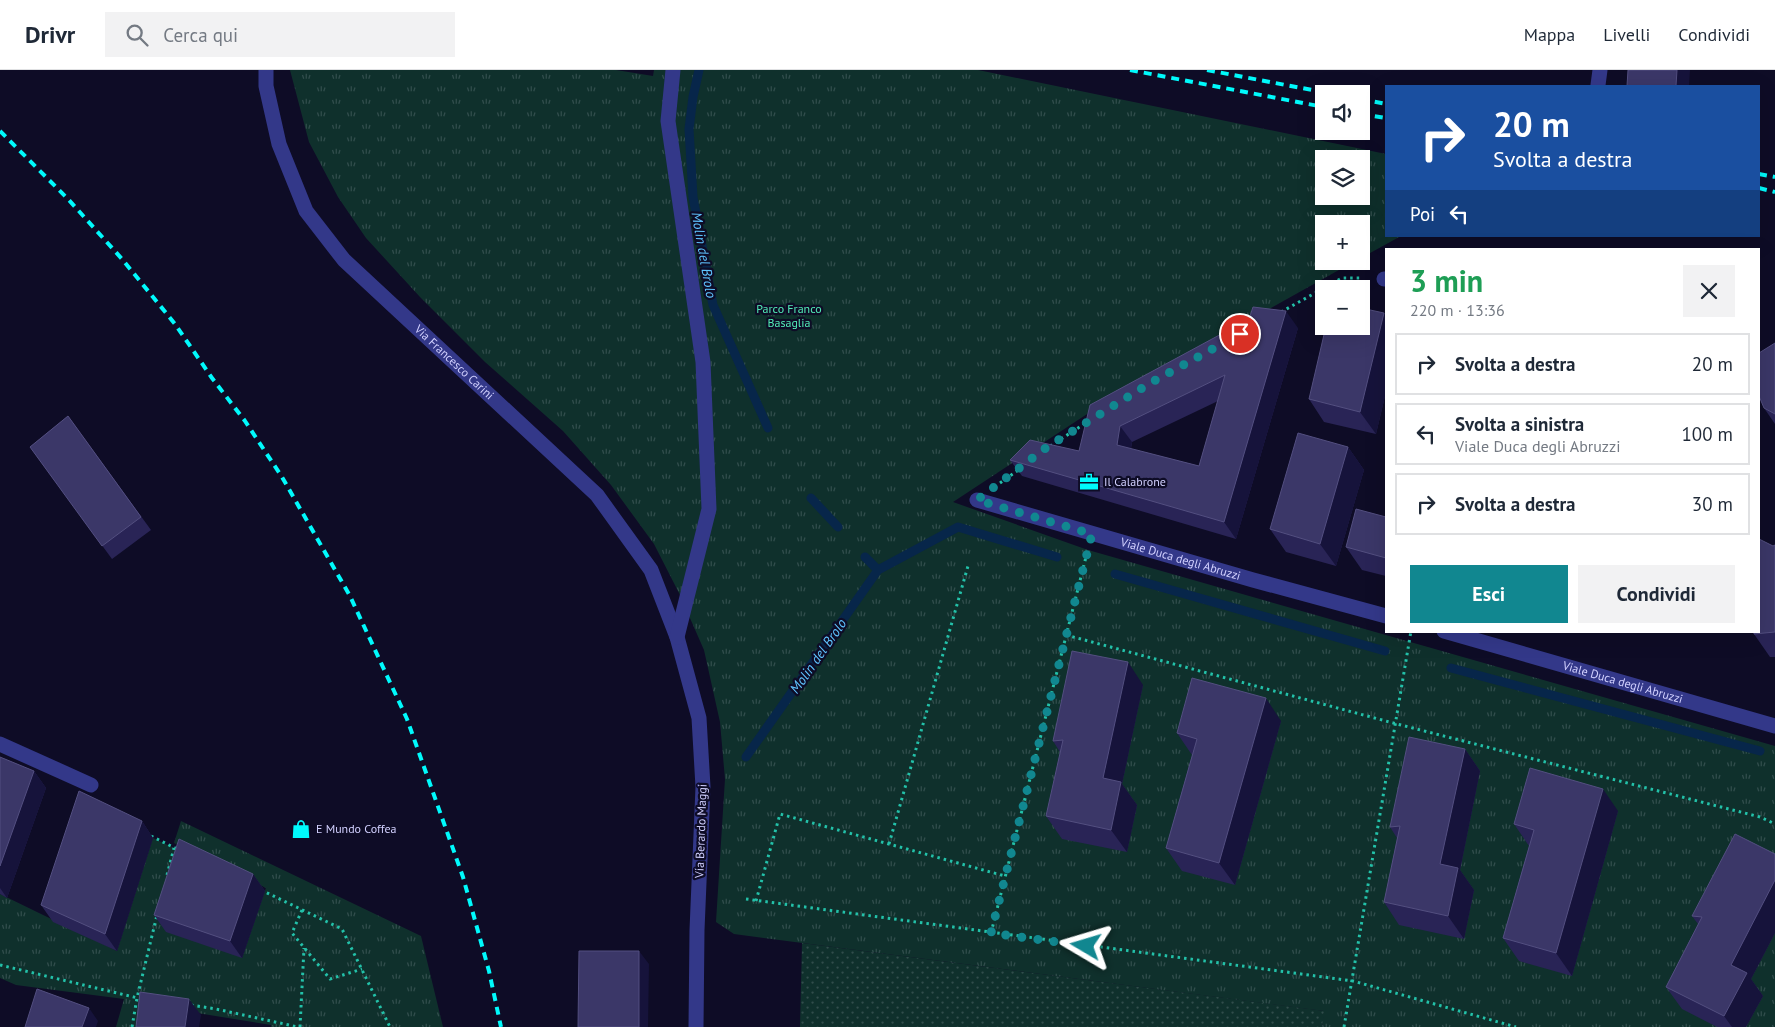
<!DOCTYPE html>
<html lang="it">
<head>
<meta charset="utf-8">
<style>
	:root { --surface:#fff; --page:#f2f2f3; --text:#1f2937; --muted:#747a83; --line:#e0e1e3; --accent:#118790 }
	body { margin:0; font-family:"PT Sans",sans-serif; background:var(--page); color:var(--text); height:100vh; display:flex; flex-direction:column; font-size:19px; white-space:nowrap }
	* { box-sizing:border-box; margin:0 }
	p { font-size:16px; color:var(--muted) }
	.icon { flex:none; width:28px; height:28px; fill:none; stroke:currentColor; stroke-width:2; stroke-linecap:round; stroke-linejoin:round }
	.map { position:relative; flex:1; overflow:hidden }
	.sheet { position:absolute; left:1385px; top:178px; width:375px; height:385px; display:flex; flex-direction:column; background:var(--surface); border-radius:0px; box-shadow:0 5px 20px #0002 }
	.sheet>* { flex:none }
	.hud { position:absolute; left:1385px; top:15px; width:375px; height:152px; border-radius:0px; box-shadow:0 5px 20px #0002; background:#1a4fa0; color:#fff; overflow:hidden }
	.buttons { position:absolute; left:1315px; top:15px; display:grid; gap:10px }
	.buttons a { display:grid; place-items:center; width:55px; height:55px; border-radius:0px; background:var(--surface); box-shadow:0 5px 20px #0002; font-size:25px }
	.pin { position:absolute; display:grid; place-items:center; width:42px; height:42px; color:#fff; margin:-21px; border:2px solid #fff; border-radius:50%; box-shadow:0 1px 5px #0007 }
	.me { position:absolute; width:55px; margin:-28px; rotate:277deg; stroke-linejoin:round; filter:drop-shadow(0 0 4px #0008) }
	.turn { display:flex; align-items:center; gap:18px; height:105px; padding:0 25px; font-size:22px }
	.turn .icon { width:65px; height:65px; stroke-width:2.5 }
	.turn b { display:block; font-size:35px; line-height:42px }
	.then { display:flex; align-items:center; height:48px; padding:0 25px; background:#0003; gap:10px; font-size:19px }
	.round { display:grid; place-items:center; flex:none; width:52px; height:52px; border-radius:0px; background:var(--page) }
	.overview { display:flex; align-items:center; justify-content:space-between; height:85px; padding:0 25px }
	h1 { font-size:30px; font-weight:800; line-height:38px; color:#1e9e55 }
	.cta { display:flex; gap:10px; margin-top:auto; padding:10px 25px }
	.cta a { flex:1; height:58px; border-radius:0px; background:var(--accent); color:#fff; font-size:20px; font-weight:800; line-height:58px; text-align:center }
	.cta a+a { background:var(--page); color:var(--text) }
	ul { padding:0; list-style:none }
	li { display:flex; align-items:center; gap:15px; height:62px; margin:0 10px 8px; padding:0 15px; border:2px solid var(--line); border-radius:0px }
	li div { flex:1 }
	li b { display:block; font-size:19px }
	li em { font-style:normal }
	header { display:flex; align-items:center; gap:30px; box-sizing:border-box; height:70px; padding:0 25px; background:var(--surface); border-bottom:1px solid var(--line) }
	header strong { font-size:24px }
	nav { display:flex; gap:28px; margin-inline-start:auto; font-size:18px }
	.search { width:350px; height:45px; background:var(--page); display:flex; align-items:center; gap:12px; box-sizing:border-box; padding:0 18px; border-radius:0px; color:var(--muted); font-size:19px }
	.map>svg:first-child { display:block }
	.grass { fill:url(#grass-dots) }
	.park { fill:url(#park-tufts); fill-rule:evenodd }
	.lines { fill:none; stroke-linecap:round; stroke-linejoin:round }
	.stream { stroke:#07264a; stroke-width:9 }
	.path { stroke:#23c1a9; stroke-width:3; stroke-dasharray:2.5 4; stroke-linecap:butt }
	.minor { stroke:#333889; stroke-width:15 }
	.rail { stroke:#00fafc; stroke-width:4; stroke-dasharray:8 6; stroke-linecap:butt }
	.wall { fill:#292456; fill-rule:evenodd }
	.shaded-wall { fill:#16133b }
	.building { fill:#3b3768; stroke:#534f80; fill-rule:evenodd }
	.route { stroke:#118790; stroke-width:9; stroke-dasharray:0 16.2 }
	.labels { text-anchor:middle; stroke-width:4.5; stroke-linejoin:round; paint-order:stroke }
	.park-label { font-size:12px; fill:#52ebb6; stroke:#0e0c26 }
	.street-label { font-size:12px; fill:#d2d1ff; stroke:#0e0c26 }
	.poi-label { font-size:12px; fill:#d2d1ff; stroke:#0e0c26; text-anchor:start }
	.water-label { font-size:14px; font-style:italic; fill:#5fc4ff; stroke:#0e0c26 }
</style>
</head>
<body>
<header>
<strong>Drivr</strong>
<div class="search"><svg class="icon" aria-label="search" viewBox="0 0 24 24"><circle cx="10" cy="10" r="6"/><path d="M15 15l6 6"/></svg>Cerca qui</div>
<nav><a>Mappa</a><a>Livelli</a><a>Condividi</a></nav>
</header>
<div class="map">
<svg width="1775" height="957" viewBox="0 0 1775 957">
	<defs>
		<pattern id="grass-dots" width="8" height="8" patternUnits="userSpaceOnUse" patternTransform="scale(1.25)"><rect width="8" height="8" fill="#0f302c"/><path d="M2 2h.1M6 6h.1" fill="none" stroke="#314d4c" stroke-width="1.8" stroke-linecap="round"/></pattern>
		<pattern id="park-tufts" width="24" height="20" patternUnits="userSpaceOnUse" patternTransform="scale(1.25)"><rect width="24" height="20" fill="#0f302c"/><path d="M3 7l-1-3M5 7V3M7 7l1-3M15 17l-1-3M17 17v-4M19 17l1-3" fill="none" stroke="#314d4c"/></pattern>
	</defs>
	<rect width="100%" height="100%" fill="#0e0c26"/>
	<path class="grass" d="M802,873l523,68 -3,16h-522z"/>
	<path class="park" d="M290,0h326l37,6 1,-6h324l408,84v82h15l-40,22v-34h-37v37h31l-236,132 -166,109 135,48 687,196v281h-453l2,-16 -590,-77 -18,-12 9,-143 -5,-57 -16,-72 -25,-57 -25,-49 -43,-59 -48,-54 -78,-69 -65,-65 -54,-59 -28,-41 -29,-55zM1324,89h37v37h-37z
		M181,751l240,115 22,91h-172v-2l-123,-20 -3,22h-29l8,-28 -108,-14 -16,-7v-84l117,57 36,-113 38,18 51,102 24,-70 -92,-45z"/>
	<g class="lines">
		<path class="stream" d="M699,0l-6,27 -4,32 4,68 20,108 55,123
			M811,428l27,29
			M878,500l80,-43 99,30
			M1115,504l270,77
			M1451,598l309,83
			M746,687l132,-187 -13,-13"/>
		<path class="path" d="M1281,242l61,-34h21
			M1050,376l39,-25
			M1000,413l21,-15
			M1066,565l331,89 363,93 15,7
			M151,766l28,14
			M889,774l79,-278
			M167,805l7,-27
			M261,820l81,39 48,98
			M746,829l607,82 163,46
			M756,831l24,-87 225,62
			M302,840l-10,23 38,46 32,-10
			M991,863l96,-380
			M0,895l142,34
			M191,935l25,4 82,18
			M132,957l5,-29 20,-83
			M300,957l4,-79
			M1344,957l67,-396"/>
		<g class="minor">
			<path id="s1" d="M266,0v16l13,58 27,67 38,49 253,235 54,75 26,67 22,81 4,69 -6,143 -1,97"/>
			<path d="M673,0l-5,51 35,241 6,147 -32,128"/>
			<path d="M1598,15l2,-15"/>
			<path d="M1384,209h2"/>
			<path id="s2" d="M977,430l276,80 133,36"/>
			<path id="s3" d="M1444,561l331,95"/>
			<path d="M0,674l91,41"/>
		</g>
		<path class="rail" d="M1130,0l194,37
			M1207,0l126,24
			M1361,29l25,5
			M1361,44l25,4
			M0,61l68,68 54,60 53,65 37,54 33,43 37,56 68,119 57,123 56,158 26,94 12,56
			M1759,104l16,3
			M1759,118l16,4"/>
	</g>
	<path class="wall" d="M1384,243l2,3v76l-10,42 -52,-12 -15,-23z
		M1298,258l-62,211 -214,-63 -12,-16 69,-9 11,-46zM1218,331l-19,65 -68,-17 1,-7z
		M1775,273v81l-11,-16z
		M68,346l83,114 -39,29 -82,-112z
		M1348,377l16,23 -28,96 -50,-14 -16,-23z
		M1386,447v59l-24,-6 -16,-23z
		M1775,475v112h-5l-16,-23 19,-88z
		M1143,615l-21,99 15,21 -10,47 -65,-13 -16,-23 14,-64 -7,-11z
		M1281,651l-46,164 -53,-14 -16,-23 26,-93 -15,-22z
		M1465,679l15,22 -20,99 14,20 -10,49 -65,-14 -15,-23 13,-64 -7,-11z
		M0,687l34,14 12,17 -39,110 -7,-4z
		M1618,741l-46,165 -53,-15 -16,-23 26,-92 -15,-22z
		M142,751l11,17 -36,113 -64,-29 -12,-17z
		M1775,784v79l-24,46 12,17 -17,31h-29l-35,-18 -16,-22 32,-63 -6,-8z
		M253,804l12,17 -23,67 -76,-26 -12,-17z"/>
	<path class="shaded-wall" d="M1677,0h13l-1,16h-13z
		M1286,241l12,17 -62,211 -12,-17z
		M1384,243l2,3v76l-10,42 -16,-22z
		M1120,356l12,16 -4,20 -11,-17z
		M1348,377l16,23 -28,96 -16,-22z
		M1128,592l15,23 -21,99 15,21 -10,47 -16,-22 -8,-52z
		M1266,628l15,23 -46,164 -16,-22z
		M1465,679l15,22 -20,99 14,20 -10,49 -16,-23 -8,-52z
		M34,701l12,17 -39,110 -7,-10v-22z
		M1603,719l15,22 -46,165 -16,-23z
		M142,751l11,17 -36,113 -12,-17z
		M253,804l12,17 -23,67 -12,-17z
		M1775,810v53l-24,46 12,17 -17,31h-14l-8,-11 7,-51z
		M639,881l10,13 -1,63h-9z
		M189,929l12,16 -2,12h-14z
		M89,938l9,13 -2,6h-14z"/>
	<path class="building" d="M1628,0h49l-1,16h-49z
		M1253,237l33,4 -62,211 -214,-62 20,-20 49,11 11,-46 159,-86zM1225,305l-26,91 -82,-21 3,-19z
		M1361,238l23,5 -24,99 -51,-13 17,-73h35z
		M1775,273v71l-11,-6 -5,-12v-43z
		M68,346l73,101 -39,29 -72,-99z
		M1298,363l50,14 -28,97 -50,-15z
		M1356,439l30,8v41l-40,-11z
		M1759,469l14,7 2,-1v87l-21,2v-3h5z
		M1072,581l56,11 -25,116 18,4 -10,48 -65,-14 17,-76 -10,1z
		M1192,608l74,20 -47,165 -53,-15 31,-109 -20,-6z
		M1409,667l56,12 -25,115 18,4 -10,48 -64,-14 16,-76 -10,1z
		M0,687l34,14 -34,95z
		M1530,698l73,21 -47,164 -53,-15 31,-108 -20,-6z
		M79,721l63,30 -37,113 -64,-29z
		M1735,764l40,20v26l-44,85 16,8 -23,43 -58,-29 36,-70 -10,-1z
		M179,769l74,35 -23,67 -76,-26z
		M579,881h60v76h-61z
		M37,919l52,19 -7,19h-57z
		M140,922l49,7 -4,28h-49z"/>
	<g class="lines">
		<path class="route" d="M1086,876l-95,-13 101,-399 -115,-34 70,-53 105,-65 88,-48"/>
	</g>
	<defs>
		<g id="office-bare" transform="scale(1.5)"><path d="M-6-3h4V-5.5h4V-3h4V5H-6ZM-1-4.5V-3h2v-1.5ZM-6 0V1H6V0Z" fill="#00fafc" stroke="#0e0c26" stroke-width="2.5" paint-order="stroke"/></g>
		<g id="shop-bare" transform="scale(1.5)"><path d="M-5-2.5h2.3a2.7 3.5 0 0 1 5.4 0H5L5.5 6h-11ZM-1.5-2.5h3a1.5 2.3 0 0 0-3 0Z" fill="#00fafc" stroke="#0e0c26" stroke-width="2.5" paint-order="stroke"/></g>
	</defs>
	<g fill-rule="evenodd">
		<use href="#office-bare" x="1089" y="412"/>
		<use href="#shop-bare" x="301" y="759"/>
	</g>
	<g class="labels">
		<g class="park-label">
			<text x="789" y="243">Parco Franco<tspan x="789" dy="14">Basaglia</tspan></text>
		</g>
		<g class="street-label">
			<text dy="4" stroke="none"><textPath href="#s1" startOffset="360">Via Francesco Carini</textPath></text>
			<text dy="4" stroke="none"><textPath href="#s2" startOffset="212">Viale Duca degli Abruzzi</textPath></text>
			<text dy="4" stroke="none"><textPath href="#s3" startOffset="186">Viale Duca degli Abruzzi</textPath></text>
			<text transform="translate(701 761) rotate(-88)" y="4">Via Berardo Maggi</text>
		</g>
		<g class="poi-label">
			<text x="1104" y="416">Il Calabrone</text>
			<text x="316" y="763">E Mundo Coffea</text>
		</g>
		<g class="water-label">
			<text transform="translate(704 185) rotate(80)" y="5">Molin del Brolo</text>
			<text transform="translate(818 586) rotate(-55)" y="5">Molin del Brolo</text>
		</g>
	</g>
</svg>
<div class="buttons">
<a><svg class="icon" aria-label="sound" viewBox="0 0 24 24"><path d="M4 9h4l5-4v14l-5-4H4zM17 9q2 3 0 6"/></svg></a>
<a><svg class="icon" aria-label="layers" viewBox="0 0 24 24"><path d="M12 4l9 5-9 5-9-5zM3 14l9 5 9-5"/></svg></a>
<a>+</a>
<a>−</a>
</div>
<div class="pin" style="left:1240px;top:264px;background:#d93025"><svg class="icon" aria-label="arrive" viewBox="0 0 24 24"><path d="M6 21V4h12l-3 4 3 4H6"/></svg></div>
<svg class="me" style="left:1086px;top:876px" viewBox="-20 -20 40 40"><path d="M0-17L14 15 0 8-14 15z" fill="#118790" stroke="#fff" stroke-width="4"/></svg>
<div class="hud">
<div class="turn"><svg class="icon" aria-label="right" viewBox="0 0 24 24"><path d="M7 20v-9h11M14 6l5 5-5 5"/></svg><div><b>20 m</b>Svolta a destra</div></div>
<div class="then">Poi<svg class="icon" aria-label="left" viewBox="0 0 24 24"><path d="M17 20v-9H6M10 6l-5 5 5 5"/></svg></div>
</div>
<section class="sheet">
<div class="overview"><div><h1>3 min</h1><p>220 m · 13:36</p></div><a class="round"><svg class="icon" aria-label="close" viewBox="0 0 24 24"><path d="M6 6l12 12M18 6L6 18"/></svg></a></div>
<ul>
<li><svg class="icon" aria-label="right" viewBox="0 0 24 24"><path d="M7 20v-9h11M14 6l5 5-5 5"/></svg><div><b>Svolta a destra</b></div><em>20 m</em></li>
<li><svg class="icon" aria-label="left" viewBox="0 0 24 24"><path d="M17 20v-9H6M10 6l-5 5 5 5"/></svg><div><b>Svolta a sinistra</b><p>Viale Duca degli Abruzzi</p></div><em>100 m</em></li>
<li><svg class="icon" aria-label="right" viewBox="0 0 24 24"><path d="M7 20v-9h11M14 6l5 5-5 5"/></svg><div><b>Svolta a destra</b></div><em>30 m</em></li>
</ul>
<div class="cta"><a>Esci</a><a>Condividi</a></div>
</section>
</div>
</body>
</html>
